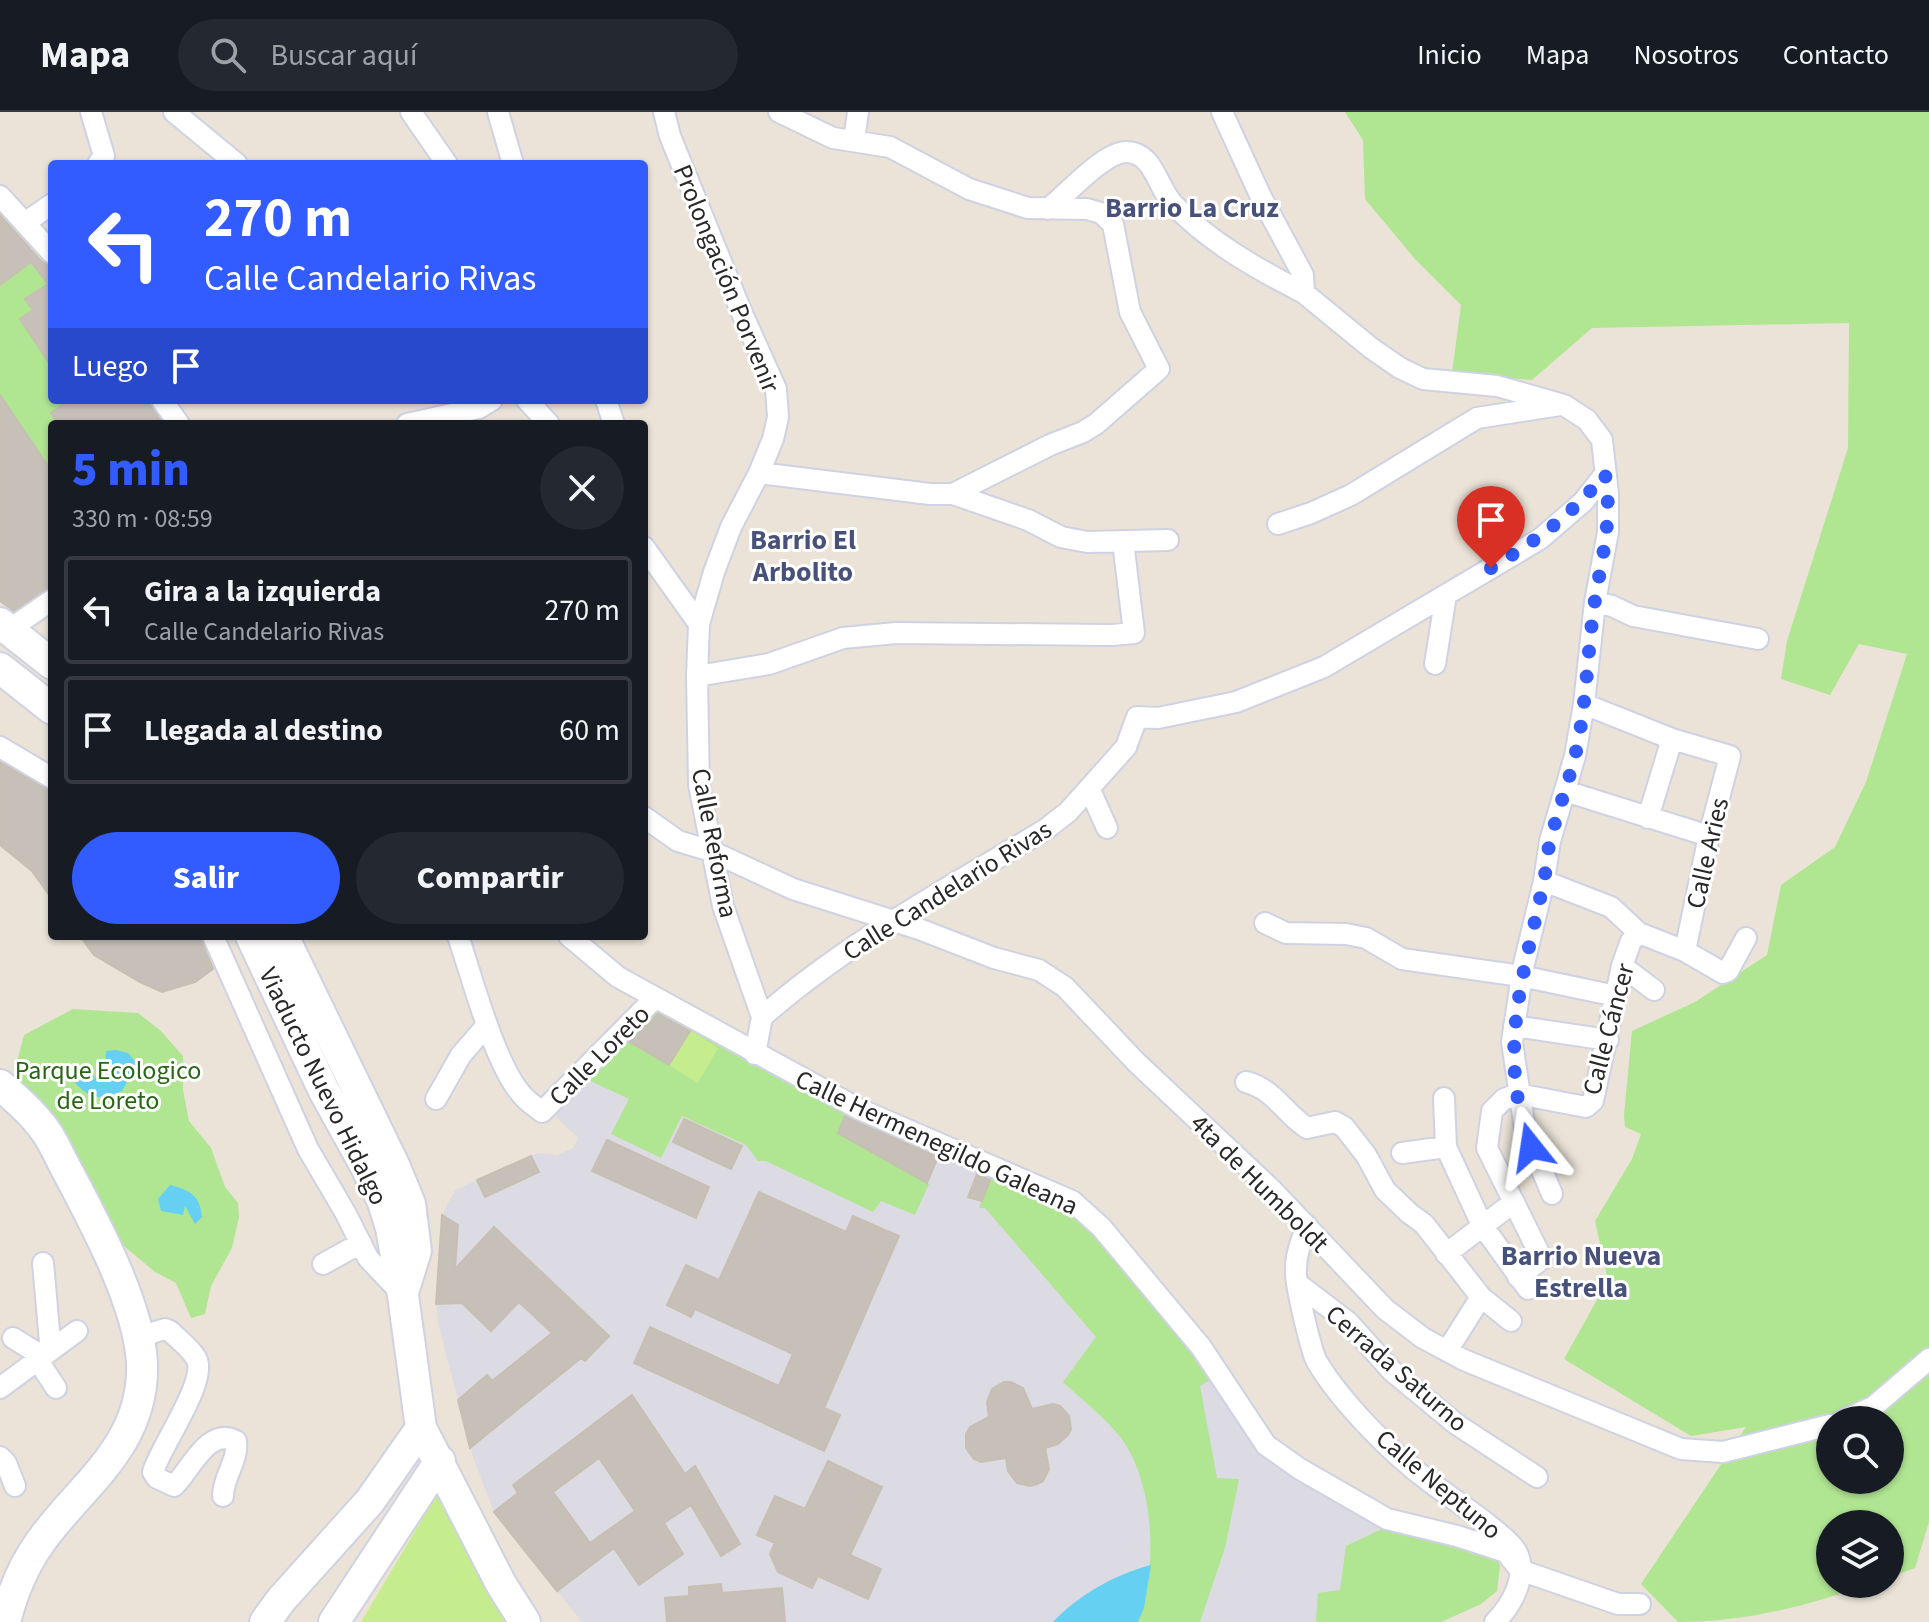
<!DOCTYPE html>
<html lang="es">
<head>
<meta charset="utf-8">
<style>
	:root { --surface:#171b24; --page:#242831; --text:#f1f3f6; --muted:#9ea1a6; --line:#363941; --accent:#325cff }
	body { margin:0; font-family:"Source Sans 3",sans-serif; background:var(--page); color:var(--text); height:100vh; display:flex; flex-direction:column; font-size:30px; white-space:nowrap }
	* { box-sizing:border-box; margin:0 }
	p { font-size:26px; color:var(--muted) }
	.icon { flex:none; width:44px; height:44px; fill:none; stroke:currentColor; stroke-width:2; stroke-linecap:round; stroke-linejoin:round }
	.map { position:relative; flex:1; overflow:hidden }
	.side { position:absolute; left:48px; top:308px; width:600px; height:520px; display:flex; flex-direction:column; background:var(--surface); border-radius:8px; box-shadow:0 2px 6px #0004 }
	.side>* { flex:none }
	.hud { position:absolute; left:48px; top:48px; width:600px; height:244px; border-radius:8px; box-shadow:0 2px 6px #0004; background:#325cff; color:#fff; overflow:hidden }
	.tools { position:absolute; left:1816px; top:1294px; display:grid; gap:16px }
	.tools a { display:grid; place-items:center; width:88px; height:88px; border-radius:50%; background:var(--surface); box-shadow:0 2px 6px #0004; font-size:40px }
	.pin { position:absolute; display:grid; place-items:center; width:68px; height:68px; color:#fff; margin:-82px -34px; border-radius:50% 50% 50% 0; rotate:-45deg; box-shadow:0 0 8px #0007 }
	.pin .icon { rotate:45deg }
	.me { position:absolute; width:88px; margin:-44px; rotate:345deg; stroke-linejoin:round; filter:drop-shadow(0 0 6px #0008) }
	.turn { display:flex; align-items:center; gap:28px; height:168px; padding:0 24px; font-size:36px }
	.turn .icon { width:104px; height:104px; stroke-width:2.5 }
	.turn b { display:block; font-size:56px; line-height:68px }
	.then { display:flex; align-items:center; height:76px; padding:0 24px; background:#0003; gap:16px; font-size:30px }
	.round { display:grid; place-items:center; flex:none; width:84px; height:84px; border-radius:42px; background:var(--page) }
	.headline { display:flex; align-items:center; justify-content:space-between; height:136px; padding:0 24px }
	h1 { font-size:48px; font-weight:800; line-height:60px; color:var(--accent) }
	.action { display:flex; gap:16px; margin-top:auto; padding:16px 24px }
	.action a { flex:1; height:92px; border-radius:48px; background:var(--accent); color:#fff; font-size:32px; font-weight:800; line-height:92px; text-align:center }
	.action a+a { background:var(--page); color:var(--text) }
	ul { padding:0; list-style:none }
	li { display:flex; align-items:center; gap:24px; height:108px; margin:0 16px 12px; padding:0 8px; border:4px solid var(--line); border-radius:8px }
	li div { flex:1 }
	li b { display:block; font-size:30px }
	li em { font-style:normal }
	header { display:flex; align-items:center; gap:48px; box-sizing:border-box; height:112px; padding:0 40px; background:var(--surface); border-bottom:2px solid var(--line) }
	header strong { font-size:38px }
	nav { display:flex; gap:44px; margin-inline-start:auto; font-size:28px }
	.search { width:560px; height:72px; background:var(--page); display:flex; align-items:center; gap:20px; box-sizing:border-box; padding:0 28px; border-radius:44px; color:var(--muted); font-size:30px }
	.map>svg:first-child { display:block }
	.industrial { fill:#dcdae3 }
	.green { fill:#b0e592; fill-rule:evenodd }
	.pitch { fill:#c6ed8d }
	.water { fill:#66d0f3 }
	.building { fill:#c6c0b8; stroke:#c6bfb2; stroke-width:2; fill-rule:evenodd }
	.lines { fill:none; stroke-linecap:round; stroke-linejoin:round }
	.street-casing { stroke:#ced2e2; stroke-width:24 }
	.secondary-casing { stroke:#ced2e2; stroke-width:34 }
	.street { stroke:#fff; stroke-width:20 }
	.secondary { stroke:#fff; stroke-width:30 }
	.route { stroke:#325cff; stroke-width:14; stroke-dasharray:0 25.2 }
	.labels { text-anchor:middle; stroke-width:6; stroke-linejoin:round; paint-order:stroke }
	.street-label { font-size:26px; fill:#282828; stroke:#fff }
	.park-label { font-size:26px; fill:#296616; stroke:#fff }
	.neighbourhood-label { font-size:28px; font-weight:bold; fill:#47517a; stroke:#fff }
</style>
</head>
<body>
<header>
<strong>Mapa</strong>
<div class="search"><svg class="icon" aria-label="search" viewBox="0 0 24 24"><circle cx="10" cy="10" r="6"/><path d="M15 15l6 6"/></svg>Buscar aquí</div>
<nav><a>Inicio</a><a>Mapa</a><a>Nosotros</a><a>Contacto</a></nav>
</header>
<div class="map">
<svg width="1929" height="1510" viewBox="0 0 1929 1510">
	<rect width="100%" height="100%" fill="#ebe3d8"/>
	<path class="industrial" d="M624,926l213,95 9,-18 146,59 170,139 100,139 122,76 22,8 72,12 22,17 -3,26 -16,13 -40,18h-859l-88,-110 -21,-55 -34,-130 -3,-23 6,-89 13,-25 83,-37 19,2 16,-7 5,-10 -28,-27z"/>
	<path class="green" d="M1345,0h584v1410l-14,46 -25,9v-53h-60v60h40c-62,22 -126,38 -192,38l-37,-38 105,-157 -55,9 -127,-77 44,-79 -13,-59 37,-62 9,-25 -16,-7 -1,-12 8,-84 63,-29 72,-47 14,-70 54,-38 31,-65 41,-128 -48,-10 -29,51 -49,-16 6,-38 61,-193 1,-125 -257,5 -60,52 -80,-7 9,-68 -46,-46 -50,-60 -2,-59zM1830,1308h60v60h-60z
		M0,110l48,62 -22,14 7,12 7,36 12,21v33h18l-19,13 7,11h-6v48l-52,-77v-110l25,-18 -22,-32z
		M657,895l62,39 127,69 -8,18 91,51 -14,31 -34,-14 -8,11 -107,-51h-8l-12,-16 -64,-29 -21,42 -50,-24 18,-35 -45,-21z
		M73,897l65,4 22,17 23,26v34l6,31 22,27 14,39 13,16 1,14 -7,31 -21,38 -6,28 -14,4 -15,-35 -21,-11 -36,-30 -107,-161 12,-46z
		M992,1062l79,35 42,42 49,62 48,67 -10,6 17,92 22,1 -14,69 -25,74h-62c20,-51 17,-139 -17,-184 -16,-21 -39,-38 -58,-56l33,-45 -111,-129h-6z
		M1384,1416l22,8 72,12 17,8 5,9 -3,26 -16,13 -40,18h-125l2,-29 22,-3 6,-44z"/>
	<path class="pitch" d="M666,903l52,33 -20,35 -54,-33z
		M446,1367l83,143h-168z"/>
	<path class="water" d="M116,938l12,3 9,11 -15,27c-23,8 -29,10 -47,-8l14,-10 9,6 7,-12 1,-16z
		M170,1073c21,5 30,11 32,32l-7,7 -10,-18 -2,9 -22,-4 -3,-12z
		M1151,1453l-7,43 -6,14h-85c25,-27 63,-48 98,-57z"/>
	<path class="building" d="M0,103l42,47 10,4v101l-32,-48 13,-9 -8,-11 23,-15 -17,-22 -31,23z
		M0,283l52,77v115l-38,24 -14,-10z
		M70,288h79l14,24h-105l-7,-11z
		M0,650l52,29v108l-20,-28 -32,-26z
		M80,824h120l13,33 -18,13 -33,10 -22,-10 -46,-27z
		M658,902l32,17 -21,34 -39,-23z
		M845,1004l93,41 -11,26 -89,-50z
		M684,1007l58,27 -11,23 -58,-27z
		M607,1028l102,47 -13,31 -104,-47z
		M531,1044l8,16 -54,25 -8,-17z
		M977,1062l13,6 -8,21 -14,-4z
		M759,1080l87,40 7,-16 46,20 -75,172 16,7 -16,36 -190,-88 16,-36 129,59 14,-32 -98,-45 -4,8 -24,-12 19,-40 33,15z
		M442,1103l16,10 -3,44 39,-42 115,109 -24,25 -4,-3 -111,90 -12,-48 29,-25 5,6 60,-48 -33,-31 -28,29 -29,-28 -26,1z
		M1004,1270h7l12,6 9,21 21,-5 7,2 9,10 2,13 -3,6 -10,9 -13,4 4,21 -6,12 -6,3 -7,2 -13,-3 -9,-12 -2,-13 -25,4 -7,-3 -8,-11v-14l4,-7 19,-10 -2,-15 5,-13z
		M632,1283l53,79 10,-8 45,78 -19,12 -30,-51 -27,18 19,31 -44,31 -25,-37 -57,43 -63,-79 24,-19 -5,-8zM599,1346l36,53 -45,32 -37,-51z
		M828,1349l54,26 -32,68 31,14 -13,30 -50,-23 -6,12 -34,-16 -8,-18 5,-11 -18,-8 18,-39 30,13z
		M721,1472l1,9 60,-5 3,34h-118l-2,-24 24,-2v-9z"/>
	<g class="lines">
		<g class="street-casing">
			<path id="street" d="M91,0l13,44 -6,8
				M174,0l63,52
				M411,0l36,52
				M498,0l15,52
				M664,0l6,24 71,175 35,78 2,28 -5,22 -14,34 -28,54 -17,45 -15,52 -2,52 2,109 24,121 39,111 -7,37
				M779,0l54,26 57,9 79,42 59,19 59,1 14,4 12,11 17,88 29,57 -63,55 -13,8 -33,13 -97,49
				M1222,0l39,85 42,78 1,18 67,55 29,20 23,11 74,7 67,19 23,15 15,20 6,54v38l-13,70 -11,102 -9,52 -25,85 -6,40 -21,87 -11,74 13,88 27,64
				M854,29l4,-29
				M0,84l52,57
				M1048,97c19,-15 56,-57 78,-57 28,0 31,35 47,52 36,38 84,65 131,89
				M26,110l26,-18
				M162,288l17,24
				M527,288l22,24
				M606,288l8,24
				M407,312l72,-16 13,-8
				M759,361l171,21h23l75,26 33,17 26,5 81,-2
				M1278,412l33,-11 40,-18 126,-77 83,-13
				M644,435l55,77
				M1595,490l17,4 21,10 125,23
				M7,519l45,-31
				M1435,552l11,-69
				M697,564l72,-12 74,-26 53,-5 216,2 22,-2 -11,-92
				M1584,592l88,35 58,17 -21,80 -24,115
				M0,635l52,31
				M1089,676l18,40
				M1565,679l144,45
				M644,705l34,24 33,10 82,38 126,40 75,29 45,12 26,17 71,75 135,127 114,120 38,29 41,22 217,89 42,3 107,-27
				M1648,706l24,-79
				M1544,769l67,26 28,26 46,18 38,22 5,-2 18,-33
				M1265,811l21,10 60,1 20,4 36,21 119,17 95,20
				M213,824l95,213 38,65 22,44 35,37
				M458,824c14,41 37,130 65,160 5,6 13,11 19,16l113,-114
				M569,824l49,41 241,132 213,92 29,26 100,120 65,98 34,24 87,50 70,17 49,16 14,18
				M1622,854l32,24
				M762,905c85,-75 187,-129 284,-188l22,-17 58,-65 11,-30 21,1 78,-16 88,-35 216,-128 43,-37 22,-28
				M1514,914l94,14
				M1246,970c28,7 38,31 61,46l28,-6 9,5 22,28 19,35 24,23 15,11 57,73 30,24
				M1444,986l2,49 36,78 46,64
				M436,987l25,-44 26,-30
				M1402,1041l44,-6
				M1307,1114c-6,15 -12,31 -11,47 0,14 15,78 21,89 25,41 74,91 113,120 17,13 77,53 86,69 13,24 -4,54 -21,71
				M1446,1142l68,-52
				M43,1151l7,79 -2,9
				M323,1152l38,-21
				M1518,1165l24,-18 -55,-111 5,-37 12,-12 14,-5 68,13 7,-6 29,-135 9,-25 8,-8
				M1298,1172l50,38 44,49 64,53 81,53
				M138,1225l27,-8 5,2c8,8 20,17 26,27 13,22 -35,87 -43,114l4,6 17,8c16,-15 34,-60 62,-45 3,19 -13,35 -13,55
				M13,1226l29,18
				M1447,1239l34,-54
				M37,1247l19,29
				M0,1276l77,-57
				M1844,1308l29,-13 56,-48
				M0,1345l6,6 9,23
				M1520,1458l98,34h22"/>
		</g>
		<g class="secondary-casing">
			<path id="secondary" d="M0,511l52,41
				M0,556l52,41
				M251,824l73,155 41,74 18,37 8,26 12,67 18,133 80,156 24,38
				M283,824l111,229 16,39 6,47 -12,38
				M0,973c17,14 35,30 47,48 9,14 15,29 23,43 27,51 69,130 72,187 1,27 -6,53 -19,76 -23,40 -59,68 -84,105 -17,24 -27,50 -34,78
				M265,1510l16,-22 89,-99 51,-73
				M334,1510l106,-161"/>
		</g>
		<use href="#street" class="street"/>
		<use href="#secondary" class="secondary"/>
	</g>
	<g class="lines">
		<path class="route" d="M1491,456c46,-28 79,-51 114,-94 8,44 -3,83 -10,126 -8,52 -8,105 -20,156 -7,28 -17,54 -24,82 -4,13 -4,28 -7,42 -19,93 -49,171 -13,267"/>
	</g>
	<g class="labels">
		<g class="street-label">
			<text transform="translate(727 166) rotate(68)" y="9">Prolongación Porvenir</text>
			<text transform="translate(715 731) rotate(79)" y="9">Calle Reforma</text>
			<text transform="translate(1707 741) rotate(-77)" y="9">Calle Aries</text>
			<text transform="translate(947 778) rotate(-32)" y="9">Calle Candelario Rivas</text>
			<text transform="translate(1608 917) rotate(-75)" y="9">Calle Cáncer</text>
			<text transform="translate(599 943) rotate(-45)" y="9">Calle Loreto</text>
			<text transform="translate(324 974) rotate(64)" y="9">Viaducto Nuevo Hidalgo</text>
			<text transform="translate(937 1030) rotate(25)" y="9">Calle Hermenegildo Galeana</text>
			<text transform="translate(1260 1071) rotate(45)" y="9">4ta de Humboldt</text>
			<text transform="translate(1397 1256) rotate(41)" y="9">Cerrada Saturno</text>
			<text transform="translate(1439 1372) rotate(40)" y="9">Calle Neptuno</text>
		</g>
		<g class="park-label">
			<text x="108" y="967">Parque Ecologico<tspan x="108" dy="30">de Loreto</tspan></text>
		</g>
		<g class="neighbourhood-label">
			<text x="1192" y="105">Barrio La Cruz</text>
			<text x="803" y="437">Barrio El<tspan x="803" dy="32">Arbolito</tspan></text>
			<text x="1581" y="1153">Barrio Nueva<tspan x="1581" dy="32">Estrella</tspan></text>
		</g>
	</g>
</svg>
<div class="tools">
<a><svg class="icon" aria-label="search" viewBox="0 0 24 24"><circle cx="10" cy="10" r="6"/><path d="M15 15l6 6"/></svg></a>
<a><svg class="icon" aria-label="layers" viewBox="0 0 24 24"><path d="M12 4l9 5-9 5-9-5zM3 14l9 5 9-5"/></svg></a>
</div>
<div class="pin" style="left:1491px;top:456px;background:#d93025"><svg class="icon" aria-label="arrive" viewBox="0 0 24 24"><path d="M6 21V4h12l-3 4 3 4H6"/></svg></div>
<svg class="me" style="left:1531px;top:1035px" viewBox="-20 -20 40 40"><path d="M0-17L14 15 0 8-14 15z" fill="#325cff" stroke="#fff" stroke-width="4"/></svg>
<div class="hud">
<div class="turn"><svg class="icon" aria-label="left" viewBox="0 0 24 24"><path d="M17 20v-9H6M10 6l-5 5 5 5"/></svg><div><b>270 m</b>Calle Candelario Rivas</div></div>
<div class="then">Luego<svg class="icon" aria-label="arrive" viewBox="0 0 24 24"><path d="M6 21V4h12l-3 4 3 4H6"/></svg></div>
</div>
<section class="side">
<div class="headline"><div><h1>5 min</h1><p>330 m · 08:59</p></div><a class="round"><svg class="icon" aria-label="close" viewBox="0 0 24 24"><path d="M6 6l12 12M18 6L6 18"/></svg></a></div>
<ul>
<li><svg class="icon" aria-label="left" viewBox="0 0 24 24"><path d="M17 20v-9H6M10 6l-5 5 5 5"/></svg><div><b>Gira a la izquierda</b><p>Calle Candelario Rivas</p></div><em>270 m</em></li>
<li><svg class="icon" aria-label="arrive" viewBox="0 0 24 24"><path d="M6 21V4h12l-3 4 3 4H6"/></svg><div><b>Llegada al destino</b></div><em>60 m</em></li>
</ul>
<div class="action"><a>Salir</a><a>Compartir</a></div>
</section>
</div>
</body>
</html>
